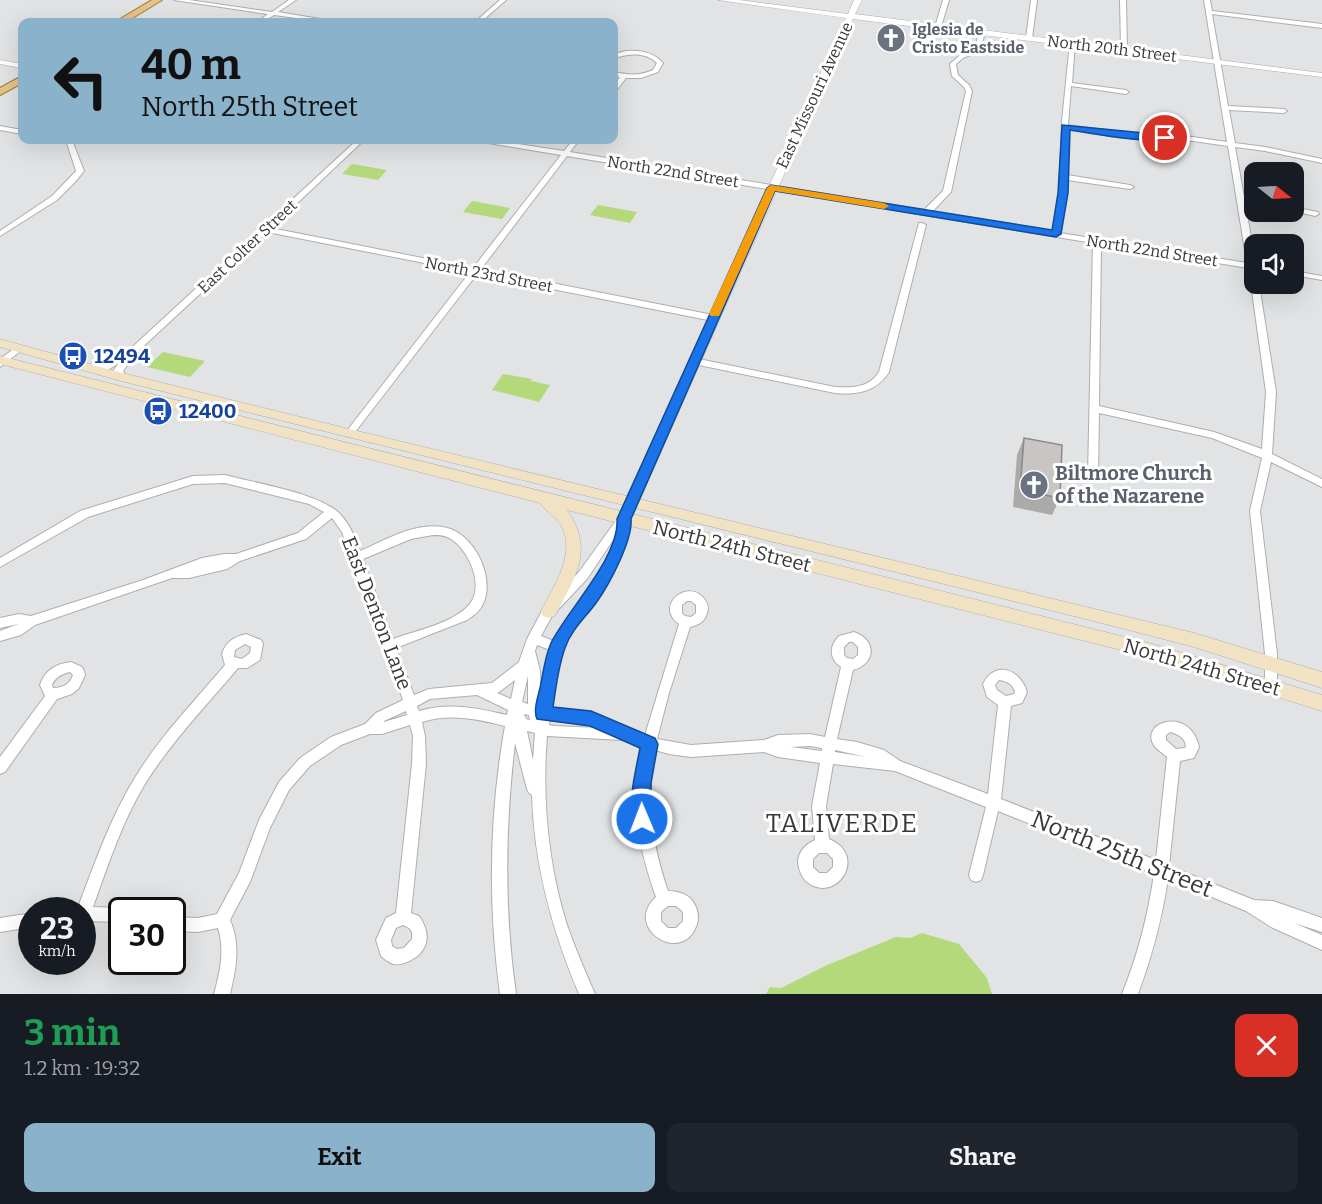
<!DOCTYPE html>
<html lang="en">
<head>
<meta charset="utf-8">
<style>
	:root { --surface:#171b24; --page:#20242c; --text:#f1f3f6; --muted:#9ea1a6; --accent:#8ab2ca }
	body { margin:0; font-family:Bitter,serif; background:var(--page); color:var(--text); height:100vh; display:flex; flex-direction:column; font-size:22px; white-space:nowrap }
	* { box-sizing:border-box; margin:0 }
	p { font-size:20px; color:var(--muted) }
	.icon { flex:none; width:33px; height:33px; fill:none; stroke:currentColor; stroke-width:2; stroke-linecap:round; stroke-linejoin:round }
	.map { position:relative; height:994px; overflow:hidden }
	.drawer { display:flex; flex-direction:column; background:var(--surface); flex:1 }
	.drawer>* { flex:none }
	.hud { position:absolute; left:18px; top:18px; width:600px; height:126px; border-radius:12px; box-shadow:0 6px 24px #0002; background:#8ab2ca; color:#111; overflow:hidden }
	.needle { width:39px; rotate:108deg }
	.tools { position:absolute; left:1244px; top:162px; display:grid; gap:12px }
	.tools a { display:grid; place-items:center; width:60px; height:60px; border-radius:12px; background:var(--surface); box-shadow:0 6px 24px #0002; font-size:30px }
	.speed { position:absolute; left:18px; top:897px; display:flex; gap:12px; font-size:30px; font-weight:700; text-align:center }
	.speed>* { display:grid; place-content:center; width:78px; height:78px; border-radius:50%; background:var(--surface); box-shadow:0 6px 24px #0002; line-height:1 }
	.speed small { font-size:15px; font-weight:400 }
	.speed .limit { border:3px solid #111; border-radius:9px; background:#fff; color:#111 }
	.pin { position:absolute; display:grid; place-items:center; width:51px; height:51px; color:#fff; margin:-26px; border:3px solid #fff; border-radius:50%; box-shadow:0 2px 6px #0007 }
	.me { position:absolute; width:66px; margin:-33px; rotate:359deg; stroke-linejoin:round; filter:drop-shadow(0 0 4px #0008) }
	.turn { display:flex; align-items:center; gap:21px; height:126px; padding:0 24px; font-size:27px }
	.turn .icon { width:78px; height:78px; stroke-width:2.5 }
	.turn b { display:block; font-size:42px; line-height:51px }
	.round { display:grid; place-items:center; flex:none; width:63px; height:63px; border-radius:12px; background:var(--page) }
	.head { display:flex; align-items:center; justify-content:space-between; height:102px; padding:0 24px }
	h1 { font-size:36px; font-weight:700; line-height:45px; color:#1e9e55 }
	.primary-button { display:flex; gap:12px; margin-top:auto; padding:12px 24px }
	.primary-button a { flex:1; height:69px; border-radius:12px; background:var(--accent); color:#111; font-size:24px; font-weight:700; line-height:69px; text-align:center }
	.primary-button a+a { background:var(--page); color:var(--text) }
	.map>svg:first-child { display:block }
	.green { fill:#b3d97b }
	.lines { fill:none; stroke-linecap:round; stroke-linejoin:round }
	.minor-casing { stroke:#adaeb0; stroke-width:2 }
	.tertiary-casing { stroke:#adaeb0; stroke-width:1 }
	.secondary-casing { stroke:#adaeb0; stroke-width:1 }
	.primary-casing { stroke:#9d7a3a; stroke-width:2 }
	.minor { fill:#fff; fill-rule:evenodd }
	.tertiary { fill:#fff; fill-rule:evenodd }
	.secondary { fill:#f2e2c4; fill-rule:evenodd }
	.primary { fill:#e5c489; fill-rule:evenodd }
	.wall { fill:#aca9a9 }
	.building { fill:#c8c5c4; stroke:#8c8a89; stroke-width:1.5 }
	.route { fill:#1a73e8; stroke:#114b97; stroke-width:1.5 }
	.slow { fill:#f59e0b }
	.labels { text-anchor:middle; stroke-width:6; stroke-linejoin:round; paint-order:stroke }
	.far-worship-label { font-size:16px; font-weight:bold; fill:#5b616d; stroke:#fff; text-anchor:start }
	.far-street-label { font-size:16px; fill:#383939; stroke:#fff }
	.transit-label { font-size:20px; font-weight:bold; fill:#164399; stroke:#fff; text-anchor:start }
	.worship-label { font-size:20px; font-weight:bold; fill:#5b616d; stroke:#fff; text-anchor:start }
	.street-label { font-size:20px; fill:#383939; stroke:#fff }
	.near-street-label { font-size:24px; fill:#383939; stroke:#fff }
	.near-neighbourhood-label { font-size:26px; letter-spacing:1.5px; fill:#383939; stroke:#fff }
</style>
</head>
<body>
<div class="map">
<svg width="1322" height="994" viewBox="0 0 1322 994">
	<rect width="100%" height="100%" fill="#e1e3e5"/>
	<path class="green" d="M352,164l35,6 -9,10 -36,-6z
		M472,201l38,7 -8,11 -39,-7z
		M598,205l39,7 -7,11 -40,-8z
		M163,352l42,9 -15,16 -43,-10z
		M503,374l29,5 -1,2 19,4 -11,17 -47,-12z
		M922,933l37,11 28,34 5,16h-226l4,-7 11,1 44,-22 71,-29 14,1z"/>
	<g class="lines">
		<g class="minor-casing">
			<path id="minor" d="M174,0h15l83,12 17,-12h7l-18,12 60,10h-12l-52,-7 -11,7h-6l11,-8z
				M500,0h6l-25,22h-6z
				M943,0h6l-8,27 -3,2 -3,-2z
				M1031,0h6l-5,38 -3,2 -3,-2z
				M1120,0h6l1,50 -3,2 -3,-2z
				M1204,0h6l2,11 110,13v4l-110,-14 16,92 56,3 3,2 -3,2 -55,-3 6,33 30,4 57,12v4l-57,-12 -30,-4 9,50 10,3v4l-9,-2 9,53v26l-4,-2 -2,-11 -147,-24 -2,162 115,26 48,17 4,-57 -15,-108 3,-2v2h5l17,108 -4,62 50,25v8l-51,-25 -11,49 17,143v32l-2,4 -4,1 -4,-1 -2,-4v-32l-15,-143 12,-53 -50,-20 -113,-25 -1,62 -5,4 -5,-4 5,-232 -526,-87 -86,113 232,46 3,1v4l-3,1 -236,-47 -125,162 -3,1 -5,-3 2,-2 124,-160 -203,-40 -132,122 -12,17 3,6 -2,2h-6l-5,-8 6,-8 -10,6 -14,4 -5,-3 2,-2c12,-4 23,-13 35,-16l230,-212h7l-93,88 202,40 88,-113 -79,-13 -3,-2h13l72,11 9,-11h6l-9,12 354,58 19,-19 23,-100 -2,-4 -12,-11 -2,-12 9,-8 16,-7 4,-17 3,-2 3,2 -5,19 -17,7 -7,6 2,11 11,10 3,6 -21,101 -19,20 121,19 6,-38 3,-72 8,-79 5,1 -3,40 54,7 3,2 -3,2 -55,-8 -3,39 73,10 52,2 34,5zM1068,129l73,10 52,2 35,5 19,117 -187,-30 7,-40v-13l63,9 4,-2 -4,-2 -63,-10z
				M626,51c14,-1 27,1 37,12l-5,9 -17,6h-15l-10,13 -2,1v-6l6,-9 -6,-1v-4c14,3 26,4 39,-2l4,-7c-13,-12 -28,-9 -43,-5v-4z
				M0,126l22,4v4l-22,-4z
				M66,140h6l12,31 -9,11 -18,18 -57,36v-5l52,-35 24,-25z
				M1293,207l25,5 1,2 -4,2 -22,-5z
				M919,223h3l4,2 -37,147c-13,20 -32,23 -54,21l-141,-29 -5,-3 5,-3 141,29c17,1 34,1 44,-15z
				M1293,271l29,5v4l-29,-5z
				M19,345l5,3 -2,2 -22,17v-8z
				M225,475c29,8 95,18 115,39 10,10 15,24 20,37 25,-11 55,-29 83,-24 30,4 53,50 40,77 -3,7 -10,12 -16,16l-71,28 18,47 15,-6 63,-6 27,-21 8,-23 16,-30 36,-37 36,-50 5,-6h8c8,23 -24,74 -38,92 -9,12 -21,24 -27,38 -8,19 -9,43 -12,63l50,6 24,14 20,6 34,-111c-26,-19 11,-47 26,-24 3,4 4,8 2,13 -2,9 -9,12 -17,14l-21,66 -12,46 34,6 73,-5 14,-5 32,-1 15,3 16,-70c-12,-8 -12,-21 -2,-31l15,-4c23,8 22,32 -1,38l-16,69 20,3 27,8 16,11 88,33 10,-89 -11,-8 -4,-13c12,-24 37,-15 44,8l-5,11 -11,3 -10,93 155,61 11,-103c-3,-3 -8,-6 -11,-9 -21,-25 34,-44 43,-1l-5,11 -14,3 -11,105 85,34 19,1 49,17v14l-28,-9 28,12v15l-51,-23 -25,-16 -78,-32c-6,40 -16,77 -30,115h-16c16,-39 26,-79 32,-120l-156,-63 -15,64 -2,5 -5,2 -5,-2 -2,-5 17,-68 -91,-36 -62,-7 -7,42 3,33c40,16 7,66 -22,43 -5,-4 -9,-14 -9,-21 1,-10 8,-17 17,-21l-3,-34 8,-43 -42,-6 -14,-5 -73,5 -22,-3 -14,-4c-10,49 -3,95 13,141 8,0 16,2 22,7 6,6 10,17 7,26 -14,43 -75,4 -41,-27 -19,-54 -26,-95 -13,-151l-21,-6 -75,-4c-5,63 1,128 20,189 8,23 18,46 28,69h-16c-27,-64 -45,-129 -47,-199l-3,-2 -2,-4 -12,-46c-10,84 -11,167 1,251h-16c-12,-89 -11,-179 5,-268 -28,-7 -55,-13 -83,-4l3,14 1,28 -15,149 8,3c13,18 10,37 -12,46 -5,2 -9,3 -14,2 -4,-2 -9,-5 -12,-8l-5,-16 10,-22 10,-5 16,-149 1,-28 -3,-11 -28,9h-12l-29,11 -31,21 -21,24 -19,38 -20,54 -20,38c11,25 6,49 0,74h-16c6,-22 11,-44 4,-66l-20,4 -26,-1v-14l26,1 19,-4 22,-41 20,-53 20,-38 21,-24 31,-21 34,-13 11,-11 27,-13 -61,-168 -10,-14 -26,21 -66,22 -13,8 -38,9h-17l-137,47 -14,10 -21,6v-10l18,-7 -18,4v-10l19,-4 12,2 112,-36 59,-22 22,-4h12l62,-21 26,-21 -15,-8 -84,-21 -32,1 -105,33 -88,50v-9l80,-47 113,-35zM617,534c-6,25 -20,48 -35,68 -10,13 -21,24 -28,39l-13,-5 11,-20 35,-37zM433,535c6,0 12,0 18,4 19,12 36,51 15,69 -17,16 -51,23 -73,31l-30,-80 48,-20zM687,601h4l5,4v8l-5,4 -6,-1 -3,-3v-8zM849,642h4l5,5v8l-5,4 -6,-1 -3,-3v-8zM537,645l13,5 -9,44 -1,-23 -5,-20zM528,676v28l-6,-2zM515,680l-4,19 -14,-6 2,-1zM999,680c8,1 14,4 16,12l-1,2 -8,2 -9,-6 -2,-5zM477,695l31,15 -1,5c-31,-7 -57,-13 -88,-4l-2,-5 13,-7zM406,711l1,4 -23,7v-1zM524,714l5,1 1,5 -4,-1zM550,720l49,6 1,2 -46,-2 -5,-1zM527,731l8,2 -2,27zM1170,732c8,2 15,6 16,14l-1,2 -9,1 -10,-9v-5zM810,746l12,2v3l-32,-4zM835,750l31,7 -31,-5zM819,853h8l6,6v8l-6,6h-8l-6,-6v-8zM668,906h8l7,6v9l-7,7h-8l-7,-7v-9zM403,925c8,3 10,6 9,14l-8,9 -7,1 -5,-3 -1,-6 5,-12z
				M246,634l15,6 2,4 -3,16 -13,8h-9c-32,38 -67,74 -93,116 -23,38 -37,81 -52,123l29,1 5,2h-5v12l-40,-1v-11h-5c17,-45 33,-92 59,-134 25,-41 59,-75 89,-111l-3,-11c4,-13 12,-17 24,-20zM245,644l6,3 -1,6 -8,6 -8,-2 1,-7z
				M71,662l11,5 2,4 1,4 -6,13 -7,6 -15,5 -52,73 -5,2v-17l45,-61 -5,-11c5,-15 15,-21 31,-23zM70,672l3,3c-3,9 -10,13 -20,13l-1,-3c3,-8 10,-11 18,-13z
				M32,913v14l-32,5v-14z"/>
		</g>
		<g class="tertiary-casing">
			<path id="tertiary" d="M718,0h21l109,14 6,-14h8l-7,14 467,59v4l-469,-58 -222,500 -2,4h-10l-2,-4 229,-501z
				M0,60l22,4v4l-22,-4z"/>
		</g>
		<g class="secondary-casing">
			<path id="secondary" d="M0,339l122,34 227,56 845,204 128,39v16l-128,-41 -100,-26 -973,-240 -121,-34z
				M0,356l1153,288 169,51v16l-169,-53 -586,-148c28,40 8,67 -12,106l-6,2 -6,-2 -2,-5c12,-24 35,-56 21,-84 -5,-10 -16,-15 -22,-24l-540,-139z"/>
		</g>
		<g class="primary-casing">
			<path id="primary" d="M152,0h10l-36,22h-11z
				M22,76v7l-22,12v-7z"/>
		</g>
		<use href="#minor" class="minor"/>
		<use href="#tertiary" class="tertiary"/>
		<use href="#secondary" class="secondary"/>
		<use href="#primary" class="primary"/>
	</g>
	<path class="wall" d="M1024,438l36,60 -8,17 -39,-8 4,-52z"/>
	<path class="building" d="M1024,438l38,7 -2,53 -40,-8z"/>
	<path class="route" d="M1062,125l103,10 4,3c-12,8 -81,-5 -99,-8l-2,63 -7,41 -5,3 -281,-46 -144,328c2,21 -22,66 -35,84 -11,15 -25,27 -31,45 -7,19 -9,40 -12,59l38,4 64,27 3,6 -7,39v36l-2,6 -7,3 -6,-3c-10,-22 0,-54 4,-77l-50,-22 -53,-7c-4,-9 1,-22 3,-31 3,-14 5,-32 11,-45 17,-34 69,-86 66,-124l150,-331 4,-3 281,45 6,-37z"/>
	<path class="slow" d="M771,185l113,18 5,3 -5,3 -109,-18 -55,123 -1,2h-8l-2,-2 58,-126z"/>
	<defs>
		<g id="church-disc" transform="scale(1.5)"><circle r="9.5" fill="#6b7280" stroke="#fff"/><path d="M-1.2-6h2.4v3.5h3.3v2.4h-3.3V6h-2.4V-.1h-3.3v-2.4h3.3Z" fill="#fff"/></g>
		<g id="bus-disc" transform="scale(1.5)"><circle r="9.5" fill="#1a4fb4" stroke="#fff"/><path d="M-5-6H5V4H4V6H2V4H-2V6H-4V4H-5ZM-3.5-4V0h7V-4ZM-3.5 1.2v1.5H-2V1.2ZM2 1.2v1.5H3.5V1.2Z" fill="#fff"/></g>
	</defs>
	<g fill-rule="evenodd">
		<use href="#church-disc" x="891" y="38"/>
		<use href="#bus-disc" x="73" y="356"/>
		<use href="#bus-disc" x="158" y="411"/>
		<use href="#church-disc" x="1034" y="485"/>
	</g>
	<g class="labels">
		<g class="far-worship-label">
			<text x="912" y="35">Iglesia de<tspan x="912" dy="18">Cristo Eastside</tspan></text>
		</g>
		<g class="far-street-label">
			<text transform="translate(1112 48) rotate(7)" y="6">North 20th Street</text>
			<text transform="translate(814 95) rotate(-65)" y="6">East Missouri Avenue</text>
			<text transform="translate(673 171) rotate(9)" y="6">North 22nd Street</text>
			<text transform="translate(247 246) rotate(-43)" y="6">East Colter Street</text>
			<text transform="translate(1152 250) rotate(9)" y="6">North 22nd Street</text>
			<text transform="translate(489 274) rotate(11)" y="6">North 23rd Street</text>
		</g>
		<g class="transit-label">
			<text x="94" y="363">12494</text>
			<text x="179" y="418">12400</text>
		</g>
		<g class="worship-label">
			<text x="1055" y="480">Biltmore Church<tspan x="1055" dy="23">of the Nazarene</tspan></text>
		</g>
		<g class="street-label">
			<text transform="translate(732 546) rotate(14)" y="7">North 24th Street</text>
			<text transform="translate(377 613) rotate(69)" y="7">East Denton Lane</text>
			<text transform="translate(1202 667) rotate(16)" y="7">North 24th Street</text>
		</g>
		<g class="near-street-label">
			<text transform="translate(1122 854) rotate(22)" y="8">North 25th Street</text>
		</g>
		<g class="near-neighbourhood-label">
			<text x="842" y="832">TALIVERDE</text>
		</g>
	</g>
</svg>
<div class="tools">
<a><svg class="needle" viewBox="-14 -14 28 28"><path d="M0-13l5 13h-10z" fill="#e53935"/><path d="M0 13l5-13h-10z" fill="#9ea1a6"/></svg></a>
<a><svg class="icon" aria-label="sound" viewBox="0 0 24 24"><path d="M4 9h4l5-4v14l-5-4H4zM17 9q2 3 0 6"/></svg></a>
</div>
<div class="speed"><div>23<small>km/h</small></div><div class="limit">30</div></div>
<div class="pin" style="left:1165px;top:138px;background:#d93025"><svg class="icon" aria-label="arrive" viewBox="0 0 24 24"><path d="M6 21V4h12l-3 4 3 4H6"/></svg></div>
<svg class="me" style="left:642px;top:819px" viewBox="-20 -20 40 40"><circle r="17" fill="#1a73e8" stroke="#fff" stroke-width="3"/><path d="M0-11L8 9 0 5-8 9z" fill="#fff"/></svg>
<div class="hud">
<div class="turn"><svg class="icon" aria-label="left" viewBox="0 0 24 24"><path d="M17 20v-9H6M10 6l-5 5 5 5"/></svg><div><b>40 m</b>North 25th Street</div></div>
</div>
</div>
<section class="drawer">
<div class="head"><div><h1>3 min</h1><p>1.2 km · 19:32</p></div><a class="round" style="background:#d93025;color:#fff"><svg class="icon" aria-label="close" viewBox="0 0 24 24"><path d="M6 6l12 12M18 6L6 18"/></svg></a></div>
<div class="primary-button"><a>Exit</a><a>Share</a></div>
</section>
</body>
</html>
